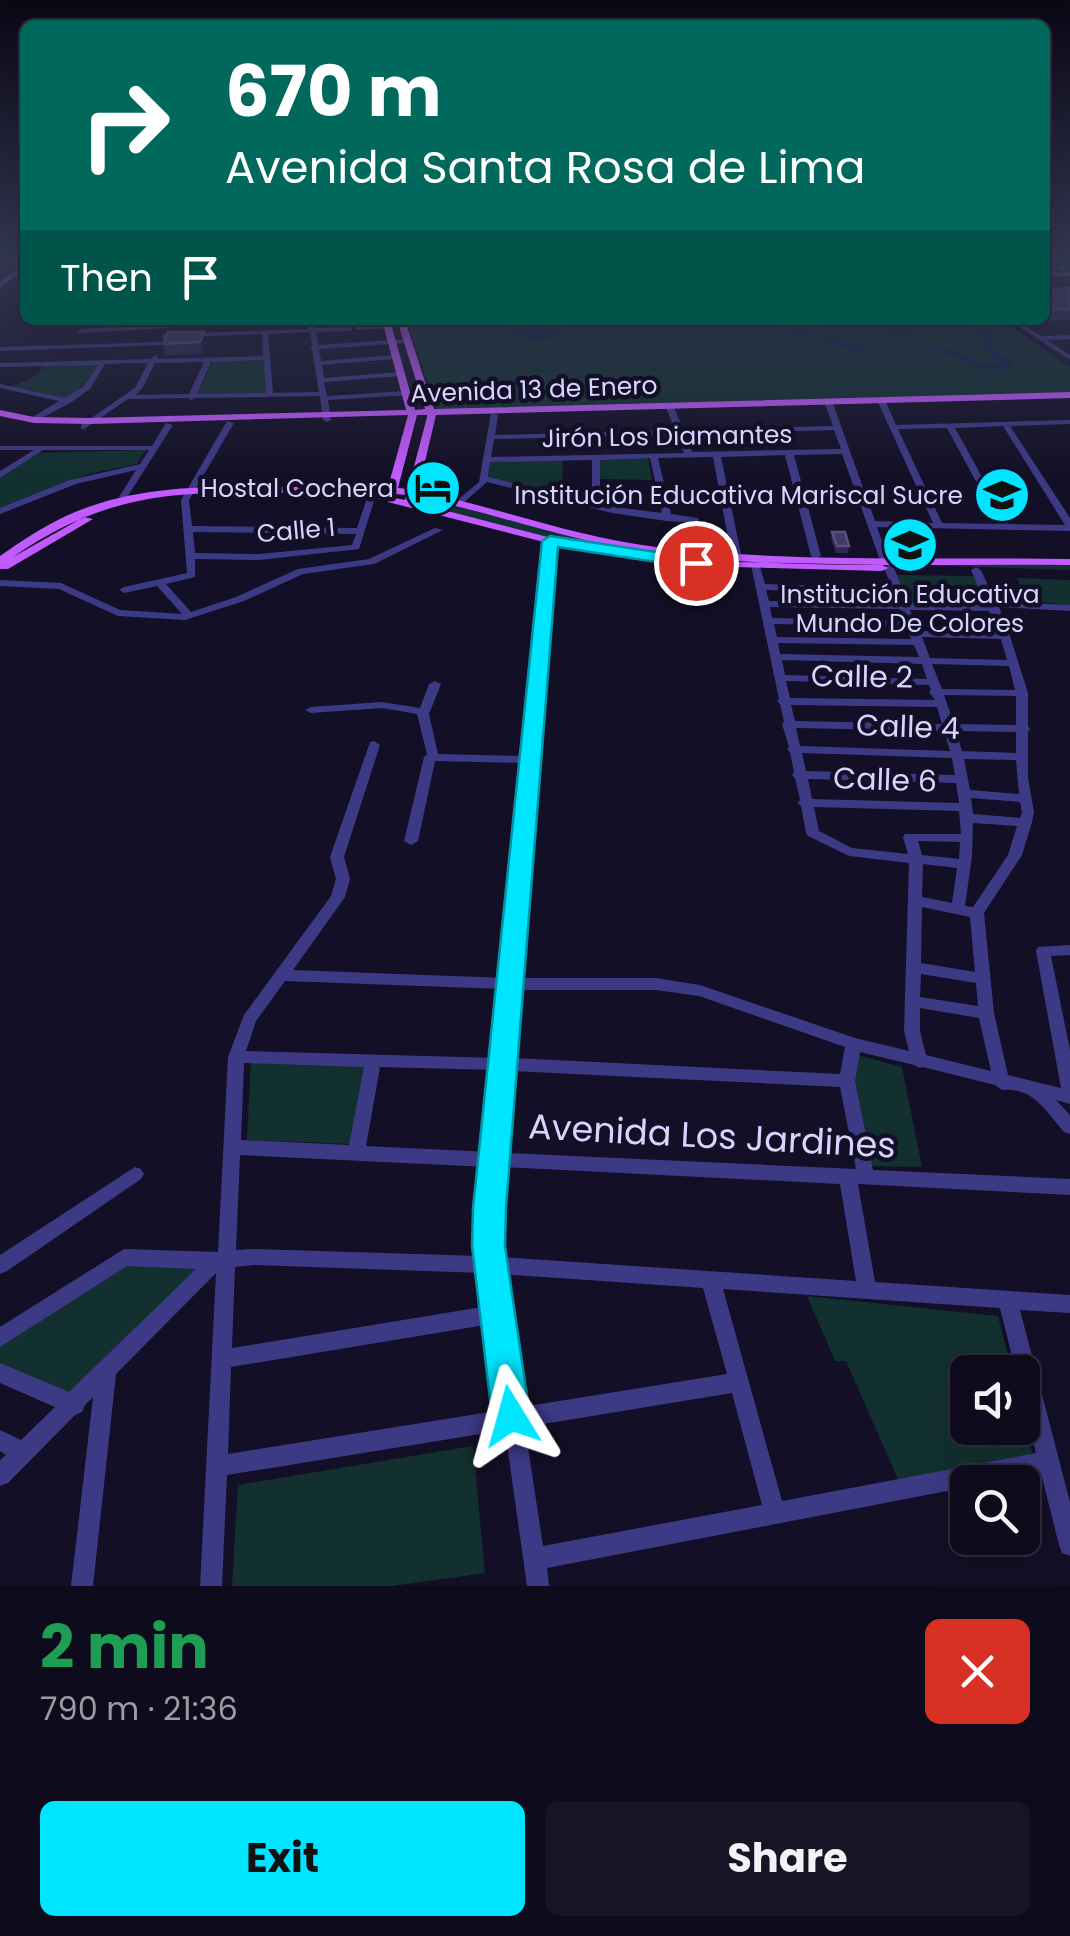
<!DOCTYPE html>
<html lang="en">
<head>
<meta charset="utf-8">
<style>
	:root { --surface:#0e0b1c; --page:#171425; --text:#f1f3f6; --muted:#9b9ba3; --line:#2e2b3b; --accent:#00e5ff }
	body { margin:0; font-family:Poppins,sans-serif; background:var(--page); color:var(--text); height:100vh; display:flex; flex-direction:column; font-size:38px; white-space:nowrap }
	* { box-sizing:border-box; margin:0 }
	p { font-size:32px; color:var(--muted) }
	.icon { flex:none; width:55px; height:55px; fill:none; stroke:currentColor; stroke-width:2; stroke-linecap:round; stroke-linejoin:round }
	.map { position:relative; height:1586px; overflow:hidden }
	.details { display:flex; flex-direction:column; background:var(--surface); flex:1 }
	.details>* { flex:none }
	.guide { position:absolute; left:20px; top:20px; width:1030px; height:305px; border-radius:15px; box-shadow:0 10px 40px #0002,0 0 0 2px var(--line); background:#00695c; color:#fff; overflow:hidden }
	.tools { position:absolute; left:950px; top:1355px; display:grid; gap:20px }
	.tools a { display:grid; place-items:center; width:90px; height:90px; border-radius:15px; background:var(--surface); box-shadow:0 10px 40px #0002,0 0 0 2px var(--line); font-size:50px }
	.pin { position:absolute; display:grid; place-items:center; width:85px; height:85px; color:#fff; margin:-42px; border:5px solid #fff; border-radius:50%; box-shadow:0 2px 10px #0007 }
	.me { position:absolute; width:110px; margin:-55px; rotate:352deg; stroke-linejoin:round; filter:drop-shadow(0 0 8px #0008) }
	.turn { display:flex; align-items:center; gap:35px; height:210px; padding:0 40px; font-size:45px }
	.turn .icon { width:130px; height:130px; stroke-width:2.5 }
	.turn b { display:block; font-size:70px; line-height:85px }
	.then { display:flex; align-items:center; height:95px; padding:0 40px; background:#0003; gap:20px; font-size:38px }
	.round { display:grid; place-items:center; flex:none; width:105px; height:105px; border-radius:15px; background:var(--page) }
	.head { display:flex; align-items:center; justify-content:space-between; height:170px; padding:0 40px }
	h1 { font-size:60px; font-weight:700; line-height:75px; color:#1e9e55 }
	.primary-button { display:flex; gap:20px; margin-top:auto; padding:20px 40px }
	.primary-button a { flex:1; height:115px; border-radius:15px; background:var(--accent); color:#111; font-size:40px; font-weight:700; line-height:115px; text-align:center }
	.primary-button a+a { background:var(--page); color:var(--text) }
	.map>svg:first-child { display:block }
	.green { fill:#12302f }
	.water { fill:#0c2248 }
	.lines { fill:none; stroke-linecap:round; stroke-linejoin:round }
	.minor { fill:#3d3a85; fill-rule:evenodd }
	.major { fill:#c25bff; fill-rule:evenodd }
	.rail { stroke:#00e5ff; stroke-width:2.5; stroke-dasharray:8 6; stroke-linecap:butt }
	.wall { fill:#312854 }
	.shaded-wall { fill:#1d163a }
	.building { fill:#433a66; stroke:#5a527e; stroke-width:2.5 }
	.route { fill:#00e5ff; stroke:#0095a6; stroke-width:2.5 }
	.labels { text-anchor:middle; stroke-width:9; stroke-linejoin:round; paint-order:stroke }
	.far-street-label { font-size:25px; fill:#d9d4ff; stroke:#130f26 }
	.far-poi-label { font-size:25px; fill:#d9d4ff; stroke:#130f26; text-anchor:end }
	.street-label { font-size:30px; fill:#d9d4ff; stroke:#130f26 }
	.near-street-label { font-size:35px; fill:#d9d4ff; stroke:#130f26 }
</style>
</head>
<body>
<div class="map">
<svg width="1070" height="1586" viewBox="0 0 1070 1586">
	<rect width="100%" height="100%" fill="#130f26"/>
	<path class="green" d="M406,320h595l69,47v25l-633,17z
		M264,360l3,34 -71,2 17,-35z
		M99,363l-14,21 -20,15 -53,-12 26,-12 6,-10z
		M146,450l-9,14 -48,10 -89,34v-32l38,-23z
		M563,458l-1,39 -74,-19 2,-17z
		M599,458h49l4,22 -52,-1z
		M421,497l164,43 96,14 389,10v6l-424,-14 -95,-17 -136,-37z
		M896,575l79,1 14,31 -81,-3z
		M1017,578l53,2v25l-45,-5z
		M854,1054l48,13 20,100 -55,-1 -17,-86z
		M251,1060l115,4 -16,80 -103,-4z
		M124,1262l73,7 -127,130 -70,-29v-28z
		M807,1296l191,20 14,56h-44v56h54l1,-15 11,48 -133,25 -55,-125h-11z
		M473,1446l12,127 -93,13h-160l6,-101z"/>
	<path class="water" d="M436,320h89l36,16 -26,5 -35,-15z
		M823,320h8l1,4 -36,9 39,6 32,11 65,-4 27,6 22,14 22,-2 -22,-17 3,-11c-30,-24 -79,14 -122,-16 13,0 25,9 39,10 28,3 69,-19 92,7l-4,9 25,18 -10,5h-21l-46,-20 -84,2 -25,-11 -39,-6 5,-6 25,-2z"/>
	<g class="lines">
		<path class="minor" d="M308,320h6l2,8 34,-1 3,2 -3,2 -34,1 2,13 89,-6 3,2 -3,2 -88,6 2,12 74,-6 3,2 -3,2 -73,6 2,13 77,-6 4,2 -4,2 -77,6 3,14 79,-5h3v4l-81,5 3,20 -4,2 -4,-2 -3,-24 -125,2 -4,2 -3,-2 -60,1 -44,30h-3v-4l54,-37 13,-25 -43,1 -15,25 -20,14 -36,19 -4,-2 1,-2 28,-17 -59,-13v-4l64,14 20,-12 14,-21 -98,2v-4l151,-4 4,-4 3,2 -1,2 106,-3 -1,-22 -98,4 -3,-2 3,-2 145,-5zM310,332l2,13 -2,2 2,2 7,43 -46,1 -5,-59zM264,360l2,33 -69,1 14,-32zM204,362l-15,32 -54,1 7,-6 13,-26z
			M1009,320h7l25,16 29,-1v4l-23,1 23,15v5z
			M167,325l2,3 -89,5 -3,-2 3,-2z
			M387,325l2,3 -31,2 -3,-2 3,-2z
			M160,342l3,2 -1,1 -162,6v-4z
			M878,398l7,2 11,25 174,-5v4l-60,2 60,92v13l-193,-4 11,31 -2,2h-6l-38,-106 -48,1 27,101 -5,3 -5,-3 -26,-101 -64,2 20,97 -5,3 -5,-3 -18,-97 -55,1 13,56 27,4 1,2 -4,3 -28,-2 -55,-8 -125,-31 -26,23 -7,-2 25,-21 12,-69 7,2 -3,20 180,-5 -10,-25 4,-2 4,2 10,25 150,-4 -9,-25 4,-2 4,2 43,120 58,2 -56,-123zM1003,426l62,99h1l-58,-1 -53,-96zM947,428l52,96 -57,-1 -44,-94zM834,430l7,19 -149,3 -7,-18zM677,435l7,18 -193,4 3,-18zM650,458l12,55 -62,-8v-45zM592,460v42l-104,-25 2,-15z
			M227,421l7,2 -45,77 3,26 165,2 10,-30 4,-3 4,3 -16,51 -100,11 -64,-1v18l-29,7 25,28 45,-15 62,-28 71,-10 66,-31 8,2 -69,34 -71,10 -59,27 -59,19 -67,-4 -59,-27 -59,-3v-6l61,3 59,27 62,4 -25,-28 -33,7 -5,-3 5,-3 63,-14 -6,-73zM193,532l163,2 -4,11 -93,9 -64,-1z
			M166,423l7,2 -47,74 -7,-2 17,-27 -60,14 -76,30v-6l70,-28 70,-16 9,-14h-106l-43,28v-7l34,-21h-34v-4h152z
			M550,538l5,3 -35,437h136l44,7 155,53 54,13 -5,-20 5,-168 -60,-7 -41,-20 -2,-3 -5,-27 -4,-3 3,-3 -5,-22 -3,-3 2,-3 -4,-20 -3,-3 2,-2 -7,-23 2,-2 -4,-18 -3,-3 2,-2 -28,-134 2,-2h6l6,21 127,4 -8,-20 5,-3 5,3 14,35 78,2 -15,-35 5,-3 5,3 14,31 75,4v6l-71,-4 11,29 18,57v33l2,3 -2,3v46l6,34 -2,10 -10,33 -38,58 10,100 14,62 53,13 -25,-137 2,-4 32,-2v10l-19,1 19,94v54l-14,-4 14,15v19l-6,-2c-19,-22 -31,-45 -62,-42l-7,-5 -72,-18 -3,1 -6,-3 -54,-13 -5,29 18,89 197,9v16l-212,-11 17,98 195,13v18l-50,-3 50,192v54l-8,-3 -3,-8 -18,-72 -49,9h-24v5l-421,81 2,18h-22l-22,-156 -278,45 -5,111h-22l16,-313 -100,101 -23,212h-22l22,-189 -8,8 -3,7 -7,3 -67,68 -8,3v-26l6,-5 -6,-4v-21l21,10 34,-33 -55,-24v-20l69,29 127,-123 -69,-3 -127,81v-20l124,-78 94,3 10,-195 16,-42 87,-119 5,-17 -6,-22 40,-115 4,-1 6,4 -36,112 6,22 -5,18 -52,73 212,8 20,-215 -90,-2 -17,80 -7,4 -7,-4 20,-84 3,-3 -10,-40 -35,-6 -71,5 -6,-3 6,-3 71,-5 38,6 9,-24 6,-3 6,3 -12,30 9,40 87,2 20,-215zM766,590l128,4 4,9 -129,-2zM770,607l130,2 5,12 -133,-3zM910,610l79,1 9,22 -79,-2zM774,624l133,3 1,7 4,5 -135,-2zM922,637l79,2 6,21 -77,-2zM778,643l136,2 5,12 -139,-3zM782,660l140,4 5,15 -142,-4zM932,664l77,2 6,24 -73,-1zM786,681l143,4 2,5 -2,2 6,8 -145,-2zM944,695l72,1v29l-62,-1zM791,705l146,2 5,17 -147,-3zM796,728l148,3 6,20 -150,-5zM956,731l60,1v21l-54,-2zM802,753l150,5 3,17 -149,-4zM964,759l52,1 3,34 -49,-4zM808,779l148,4 3,20 -147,-4zM971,798l49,4 2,10 -2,6 -47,-4zM814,807l145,4 2,23h-56l-2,3 5,17 -56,-6 -33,-17zM973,823l44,3 -9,29 -35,52 -8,-1 7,-50zM918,841l42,1 -1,17 -37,-4zM923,864l34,4 -5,35 -30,-6zM922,907l48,10 5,55 -54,-9zM921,974l55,9 2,23 -58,-9zM285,981l219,8 -7,69 -251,-7 10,-30zM519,990h137l43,6 146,51 -5,27 -327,-16zM920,1008l59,10 12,53 -65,-16 -6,-24zM244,1063l120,4 -15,78 -108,-5zM380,1067l116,3 -7,82 -123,-6zM512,1071l328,16 16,82 -350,-16zM240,1155l247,12 -7,79 1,10 -228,-7 -17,1zM504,1167l336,17 16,97 -356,-24 -2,-11zM253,1265l231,8 4,33 -256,42 3,-81zM502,1274l201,14 24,86 -205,33zM723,1289l277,19 16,64h6v26l14,55 -254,48zM491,1324l11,86 -274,44 3,-87zM732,1393l30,112 -219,41 -18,-119z
			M135,1167l6,2 3,5 -3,5 -134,92 -7,3v-19z"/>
		<path class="major" d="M0,260l25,1v8l-25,18v-5l22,-17 -22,-1z
			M1070,260v4l-25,1v-4z
			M1070,272v4l-25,1v-4z
			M382,320h8l25,90 10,-1 -28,-89h8l29,89 636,-17v6l-634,17 -18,76c79,16 157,46 238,56 137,16 276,10 414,12v6c-139,-2 -280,6 -418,-12 -80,-11 -157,-40 -236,-56l-3,5 154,40v4l-4,1 -175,-45 -1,-9c-31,-2 -62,0 -93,0 -113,-2 -184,-3 -281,64l71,-40 9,2 -85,50h-8v-13c21,-15 43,-29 66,-40 72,-33 152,-30 229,-29 31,0 62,-2 93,0l20,-72 -318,9 -56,-1 -34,-7v-6l34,7 56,1 316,-8zM417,415h10v2l-19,72 -10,-1zM397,494l9,1 -1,5 -10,-2z
			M735,562l147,3 6,3 -6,3 -151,-4v-4z"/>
		<path class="rail" d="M1045,269l25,-1"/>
	</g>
	<path class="wall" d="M1070,288v32l-45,2 -2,-2h22v-31z
		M206,343l-4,11 -37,1 -2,-11z
		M832,532l17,14 -1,7h-12l-5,-14z
		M900,532l22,12 -2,7h-16l-5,-12z"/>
	<path class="shaded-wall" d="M204,332l2,11 -4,11 -2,-12z"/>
	<path class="building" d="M1070,288v21l-25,1v-21z
		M168,332h36l-4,10 -37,2z
		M832,532h13l4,14h-12z
		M900,532h16l6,12 -16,-1z"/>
	<linearGradient id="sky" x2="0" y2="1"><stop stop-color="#0a0815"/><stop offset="0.54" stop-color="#333752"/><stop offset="1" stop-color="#333752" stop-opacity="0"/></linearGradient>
	<rect width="1070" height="479" fill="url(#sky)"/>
	<path class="route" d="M550,536l146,22 9,5 -9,5 -138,-21 -52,661 -1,38 25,170 -6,13 -13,5 -13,-5 -6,-13 -20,-170 1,-38 69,-667z"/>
	<defs>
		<g id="hotel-disc" transform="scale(2.875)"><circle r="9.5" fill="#00e5ff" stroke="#130f26"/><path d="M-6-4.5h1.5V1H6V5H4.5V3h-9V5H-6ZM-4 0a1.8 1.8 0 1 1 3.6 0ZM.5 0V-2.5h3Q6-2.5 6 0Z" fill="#111"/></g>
		<g id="school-disc" transform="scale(2.875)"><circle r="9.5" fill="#00e5ff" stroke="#130f26"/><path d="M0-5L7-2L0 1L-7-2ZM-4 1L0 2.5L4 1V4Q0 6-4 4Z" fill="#111"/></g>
	</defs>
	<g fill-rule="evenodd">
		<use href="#hotel-disc" x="433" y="488"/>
		<use href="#school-disc" x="1002" y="495"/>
		<use href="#school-disc" x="910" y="545"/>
	</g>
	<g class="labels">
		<g class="far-street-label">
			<text transform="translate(534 389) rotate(-2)" y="9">Avenida 13 de Enero</text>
			<text transform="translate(667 436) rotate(-1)" y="9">Jirón Los Diamantes</text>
			<text transform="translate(296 530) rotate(-5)" y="9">Calle 1</text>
		</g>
		<g class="far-poi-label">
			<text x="394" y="497">Hostal Cochera</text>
			<text x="963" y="504">Institución Educativa Mariscal Sucre</text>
			<text x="910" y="603" text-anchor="middle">Institución Educativa<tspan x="910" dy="29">Mundo De Colores</tspan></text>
		</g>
		<g class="street-label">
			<text transform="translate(862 677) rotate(1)" y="10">Calle 2</text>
			<text transform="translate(908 727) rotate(2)" y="10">Calle 4</text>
			<text transform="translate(885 780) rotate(2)" y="10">Calle 6</text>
		</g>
		<g class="near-street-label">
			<text transform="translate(712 1136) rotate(3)" y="12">Avenida Los Jardines</text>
		</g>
	</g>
</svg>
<div class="tools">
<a><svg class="icon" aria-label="sound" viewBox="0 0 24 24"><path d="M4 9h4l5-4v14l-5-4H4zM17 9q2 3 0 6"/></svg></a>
<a><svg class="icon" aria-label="search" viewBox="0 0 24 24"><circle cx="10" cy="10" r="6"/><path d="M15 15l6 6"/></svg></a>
</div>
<div class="pin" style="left:696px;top:563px;background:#d93025"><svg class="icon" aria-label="arrive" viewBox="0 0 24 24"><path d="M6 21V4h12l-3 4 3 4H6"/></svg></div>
<svg class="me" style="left:511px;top:1416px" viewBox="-20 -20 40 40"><path d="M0-17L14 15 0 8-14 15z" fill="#00e5ff" stroke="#fff" stroke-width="4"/></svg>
<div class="guide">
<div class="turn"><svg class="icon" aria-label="right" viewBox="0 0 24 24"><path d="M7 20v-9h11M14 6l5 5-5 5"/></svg><div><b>670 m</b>Avenida Santa Rosa de Lima</div></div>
<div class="then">Then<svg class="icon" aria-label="arrive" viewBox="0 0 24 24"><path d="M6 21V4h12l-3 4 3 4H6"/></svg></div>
</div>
</div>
<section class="details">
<div class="head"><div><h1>2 min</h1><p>790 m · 21:36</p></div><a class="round" style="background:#d93025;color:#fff"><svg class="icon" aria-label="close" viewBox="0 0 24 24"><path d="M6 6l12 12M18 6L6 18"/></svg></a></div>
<div class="primary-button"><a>Exit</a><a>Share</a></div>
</section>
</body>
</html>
